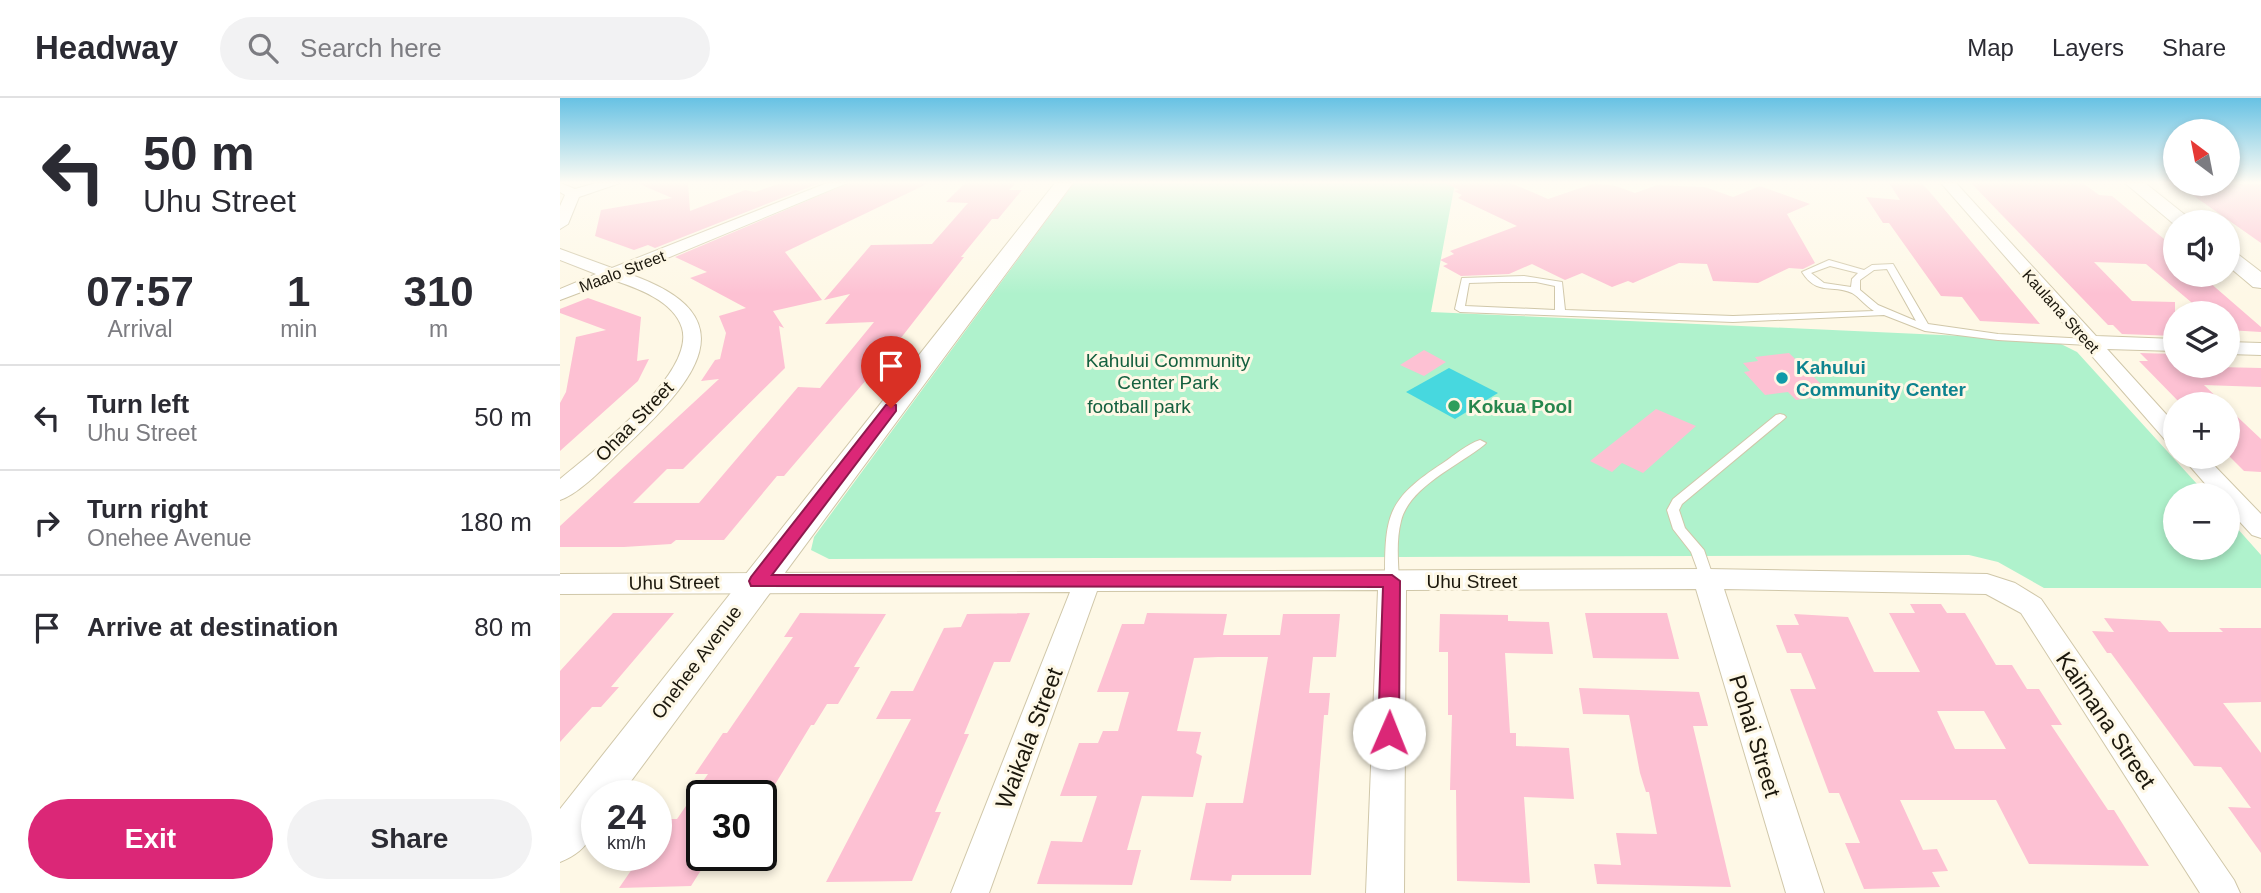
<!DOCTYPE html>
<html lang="en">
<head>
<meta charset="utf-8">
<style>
	:root { --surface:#fff; --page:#f2f2f3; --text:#2b2b33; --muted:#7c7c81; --line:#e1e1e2; --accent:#db2777 }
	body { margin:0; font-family:Helvetica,sans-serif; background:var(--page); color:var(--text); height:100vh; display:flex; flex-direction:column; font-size:26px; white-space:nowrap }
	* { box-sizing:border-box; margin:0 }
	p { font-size:23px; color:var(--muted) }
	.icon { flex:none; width:38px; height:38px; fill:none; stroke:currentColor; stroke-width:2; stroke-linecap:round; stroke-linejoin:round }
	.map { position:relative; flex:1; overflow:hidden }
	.drawer { display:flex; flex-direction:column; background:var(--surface); width:560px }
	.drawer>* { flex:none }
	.banner { background:#fff; color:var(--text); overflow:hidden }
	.needle { width:46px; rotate:328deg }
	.buttons { position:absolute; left:1603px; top:21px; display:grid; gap:14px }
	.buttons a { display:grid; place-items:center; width:77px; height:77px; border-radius:50%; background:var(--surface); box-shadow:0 4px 10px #0003; font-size:35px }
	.speed { position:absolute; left:21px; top:682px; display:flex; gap:14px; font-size:35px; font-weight:700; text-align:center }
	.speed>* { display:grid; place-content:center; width:91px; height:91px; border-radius:50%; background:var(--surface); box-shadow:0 4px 10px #0003; line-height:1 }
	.speed small { font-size:18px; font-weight:400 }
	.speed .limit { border:4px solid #111; border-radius:10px; background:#fff; color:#111 }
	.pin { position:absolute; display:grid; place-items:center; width:60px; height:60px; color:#fff; margin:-72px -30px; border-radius:50% 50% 50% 0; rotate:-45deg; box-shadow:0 0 7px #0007 }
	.pin .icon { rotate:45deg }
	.me { position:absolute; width:77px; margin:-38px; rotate:1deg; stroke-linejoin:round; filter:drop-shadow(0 0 5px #0008) }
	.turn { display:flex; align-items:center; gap:24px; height:147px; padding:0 28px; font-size:32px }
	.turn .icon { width:91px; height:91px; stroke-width:2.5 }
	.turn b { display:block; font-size:49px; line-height:60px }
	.eta { display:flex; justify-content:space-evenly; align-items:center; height:119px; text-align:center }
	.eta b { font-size:42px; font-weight:700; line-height:49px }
	.button { display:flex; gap:14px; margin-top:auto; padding:14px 28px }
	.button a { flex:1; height:80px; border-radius:42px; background:var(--accent); color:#fff; font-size:28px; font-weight:700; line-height:80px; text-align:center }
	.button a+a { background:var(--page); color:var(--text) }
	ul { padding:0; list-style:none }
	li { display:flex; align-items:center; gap:21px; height:105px; padding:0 28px; border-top:2px solid var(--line) }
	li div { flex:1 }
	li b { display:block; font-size:26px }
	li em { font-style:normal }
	header { display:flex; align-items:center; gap:42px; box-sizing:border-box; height:98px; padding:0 35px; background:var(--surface); border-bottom:2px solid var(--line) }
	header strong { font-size:33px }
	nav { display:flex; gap:38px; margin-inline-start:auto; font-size:24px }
	.search { width:490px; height:63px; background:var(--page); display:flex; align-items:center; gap:18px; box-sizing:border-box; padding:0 24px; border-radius:38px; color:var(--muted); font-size:26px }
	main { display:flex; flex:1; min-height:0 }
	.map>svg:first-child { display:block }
	.green { fill:#aff2cc }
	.water { fill:#47d8df }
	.building { fill:#fdc1d3; fill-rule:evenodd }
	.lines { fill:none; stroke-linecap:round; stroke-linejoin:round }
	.service-casing { stroke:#d0c7a9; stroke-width:2 }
	.minor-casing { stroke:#d0c7a9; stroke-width:2 }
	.tertiary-casing { stroke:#d0c7a9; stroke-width:2 }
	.service { fill:#fff; fill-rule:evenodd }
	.minor { fill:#fff; fill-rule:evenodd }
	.tertiary { fill:#fff; fill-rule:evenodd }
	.route { fill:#db2777; stroke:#8e194d; stroke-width:2 }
	.culture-dot { fill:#0f9aa8; stroke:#fef8e6; stroke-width:2.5 }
	.leisure-dot { fill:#2e9e5b; stroke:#fef8e6; stroke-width:2.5 }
	.labels { text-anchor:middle; stroke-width:6; stroke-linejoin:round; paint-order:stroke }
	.far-street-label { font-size:16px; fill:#1c180d; stroke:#fef8e6 }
	.park-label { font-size:19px; fill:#14603f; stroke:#fef8e6 }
	.culture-label { font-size:19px; font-weight:bold; fill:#0d838f; stroke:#fef8e6; text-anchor:start }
	.leisure-label { font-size:19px; font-weight:bold; fill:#27864d; stroke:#fef8e6; text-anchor:start }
	.street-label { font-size:19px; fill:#1c180d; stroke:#fef8e6 }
	.near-street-label { font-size:23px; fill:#1c180d; stroke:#fef8e6 }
</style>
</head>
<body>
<header>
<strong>Headway</strong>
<div class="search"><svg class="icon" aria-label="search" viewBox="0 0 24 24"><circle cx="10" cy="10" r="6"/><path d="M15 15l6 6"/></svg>Search here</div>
<nav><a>Map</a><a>Layers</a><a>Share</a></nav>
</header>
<main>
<section class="drawer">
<div class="banner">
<div class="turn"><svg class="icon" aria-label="left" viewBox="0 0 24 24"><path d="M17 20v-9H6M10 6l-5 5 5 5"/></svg><div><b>50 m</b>Uhu Street</div></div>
</div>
<div class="eta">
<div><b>07:57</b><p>Arrival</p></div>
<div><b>1</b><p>min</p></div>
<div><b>310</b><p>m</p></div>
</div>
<ul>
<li><svg class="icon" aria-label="left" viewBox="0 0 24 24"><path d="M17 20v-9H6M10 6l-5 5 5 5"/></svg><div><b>Turn left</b><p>Uhu Street</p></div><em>50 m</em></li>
<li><svg class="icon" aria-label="right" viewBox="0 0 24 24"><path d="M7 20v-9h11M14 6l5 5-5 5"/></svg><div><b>Turn right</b><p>Onehee Avenue</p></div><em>180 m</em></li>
<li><svg class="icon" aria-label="arrive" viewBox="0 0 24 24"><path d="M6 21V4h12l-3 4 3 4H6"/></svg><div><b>Arrive at destination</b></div><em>80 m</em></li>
</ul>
<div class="button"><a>Exit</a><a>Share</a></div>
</section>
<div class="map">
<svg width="1701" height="795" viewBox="0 0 1701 795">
	<rect width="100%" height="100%" fill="#fef8e6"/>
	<path class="green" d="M514,85h381l-24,129 622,28 24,12 130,143h-32v53h53v-30l33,37v33h-217l-46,-26 -29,-7 -1140,4 -18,-9 3,-13z"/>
	<path class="water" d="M889,270l49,25 -43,26 -49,-27z"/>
	<path class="building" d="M77,85h51l2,28 55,-21 10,2 26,-9h39l-165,65 -7,-3 -14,5 -39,-14 6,-26 71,-12z
		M289,85h80l-144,69 37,48 -49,11 11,17 -5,-2 6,42 -102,101h-16l-34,34h66l99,-116 22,1 54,-66 -49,2 25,-30 -26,6 47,-55 61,-1 36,-41 -22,-1 19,-19h51l-7,7h13l-24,29h-6l-31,38h3l-74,95 -106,124h-7l-53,64h-48l-5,4 -47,3h-64v-21l159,-147 -18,2 14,-21 5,-1 6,-26 -7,-17 27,-8 -56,-30 17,-6 -32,-15z
		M885,85h66l37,16 47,-16 21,3 19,7 22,-8 48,2 28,10 27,-11 50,18 -23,10 28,49 -12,6 -14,-1 -31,15 -45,-2 -6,-17 -28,-1 -46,20 -5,-2 -16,6 -30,-14 -17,7 -33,-16 -23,10 -48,2 -18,-10 5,-2 -8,-4 14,-6 -4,-3 67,-25 -59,-28 4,-3 -8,-4 5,-1z
		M1329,85h32l8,8 111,133 -60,-3 -18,-24 -21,-1 -52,-73h-6l-17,-26 34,3z
		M1411,85h112l16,12 13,1 63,52v27h26l60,52v5l-33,-2v-17h-24l-58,-49 -52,-2 38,39 43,1v34l-53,-2 -9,-9h-5z
		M1617,86h84v59z
		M28,200l53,19 -4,44 12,-2 -11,22 -78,70v-48l6,-11 10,-55 30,-7 -46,-17v-4z
		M864,252l22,12 -22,14 -24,-11z
		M1229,255l32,31h-6l11,12 -30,4 -8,-8 -23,3 -21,-23 6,-1 -7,-8 15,-2 -3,-4z
		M1580,255l35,1v12l86,2v19l-57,-2 20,19h-43l-42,-43h9z
		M1668,310l33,31v33l-17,-1 -16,-16z
		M1096,311l40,17 -53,47 -21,-10 -10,9 -22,-11z
		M1350,506h31l6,9h18l31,52h16l15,24h12l23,36h-11l57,85h6l35,56 -120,-2 -33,-64h-96l23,50 14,-1 11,22 -16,1 8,15 -76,2 -19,-46h15l-21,-50h-10l-39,-104h26l-15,-36h-14l-11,-28h23l-5,-11 54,3 26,55h46l-31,-59h26zM1377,613h47l22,38h-51z
		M53,515h61l-63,74h8l-18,20h-9l-32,35v-71z
		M240,515l86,1 -32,53h6l-22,37h-11l-13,21h-3l-43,71h-66v60h8l-19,30 -72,2 22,-32h15v-30l5,-7h16l31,-45h-13l28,-41h4l66,-96h-9z
		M470,515l-20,49h-16l-30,72h5l-34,78h6l-29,69 -86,1 85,-163h-35l15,-28h22l31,-63 17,-1 6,-13z
		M587,515l80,1 -4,21h57l3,-21h57l-4,43h-23l-4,36h21l-2,22h-4l-13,160h-79l-1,6 -41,-1 16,-77h37l25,-146h-50l-24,1 -17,73 24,1 -5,21 6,3 -9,41 -51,-1 -15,54h14l-9,35 -95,-1 14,-43 31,1 15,-46h-37l19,-53h19l5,-12h15l11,-39h-32l25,-68h22z
		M1025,515h82l12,46 -86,-1z
		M880,516l68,1v6l41,1 4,32 -48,-1 5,80h6v13l53,2 5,51 -50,-2 6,86 -73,-2 -1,-91h-6l2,-75h-4v-63h-9z
		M1544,520l56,3 9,11h54l-4,-4h42v74l-38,1 38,50v100l-33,-46 23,1 -30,-41 -27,-1 -83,-113h-4l-15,-22 22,1z
		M1019,590l120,4 9,34h-15l38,161 -134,-3 -3,-20 27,1 -5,-32 41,1 -8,-42h-3l-6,-19 -11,-58 -46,-1z"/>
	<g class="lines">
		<g class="service-casing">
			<path id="service" d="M1269,162l35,10 8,-5 21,-1 35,60 70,10 90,5 5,3 -5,3 -90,-5 -73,-9 -41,-16 -151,7 -273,-10 -5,-3 7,-31 62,-2 38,6 3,28 168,6 141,-5c-8,-5 -15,-14 -22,-18 -20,-9 -35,3 -50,-21zM1270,168l28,7 -6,6 -1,8 -27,-4 -13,-10zM1327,171l29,52 -38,-16 -18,-15v-10l14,-10zM941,184h35l19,4v24l-90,-4 4,-23z
				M1220,316l4,1 2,2 -2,2 -102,85 -3,6 6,18 19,22 10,29 -2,3h-10l-11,-30 -18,-23 -6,-19 6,-11 103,-84z
				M920,342l6,3 -2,2c-26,21 -75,42 -83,76 -5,19 -3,40 -2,60l-2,3h-10l-2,-3c0,-65 1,-81 58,-118 12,-8 24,-19 37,-23z"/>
		</g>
		<g class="minor-casing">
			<path id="minor" d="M0,85l15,6 21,-6h24l-41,14 -11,27 -8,5v-23l5,-11 -5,-3z
				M267,85h20l-218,91c124,43 64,108 -3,172 -16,15 -46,48 -66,54v-21c31,-26 136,-105 122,-151 -8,-27 -45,-40 -69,-48l-53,20v-11l36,-15 -36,-14v-11l52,19z
				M1381,85h15l140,153 79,3v12l-68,-2 68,75v20l-8,-2z
				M1668,244l33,1v12l-33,-1z
				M1622,359h24l55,57v24l-9,-3 -24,-26v-14h-13z
				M1147,471l280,5 28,9 26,16 193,281 6,13h-40l-179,-280 -35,-19 -262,-5 100,304h-38l-90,-304 -290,1 -2,303h-38l12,-303 -281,1 -108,302h-38l119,-301 -510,2v-20z"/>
		</g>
		<g class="tertiary-casing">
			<path id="tertiary" d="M495,85h18l-453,613h-23c0,32 -4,53 -37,66v-53z
				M1565,85h20l49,39 -19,3z
				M1668,152l7,2 26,20v16l-8,-1 -25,-21z"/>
		</g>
		<use href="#service" class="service"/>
		<use href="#minor" class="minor"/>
		<use href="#tertiary" class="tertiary"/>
	</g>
	<linearGradient id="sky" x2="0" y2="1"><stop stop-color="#67c2e4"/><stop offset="0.43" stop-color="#fffcf4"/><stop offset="1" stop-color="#fffcf4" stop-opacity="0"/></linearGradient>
	<rect width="1701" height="196" fill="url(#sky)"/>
	<path class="route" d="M331,306l5,1v6l-124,164h620l8,6 -1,152 -3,7 -7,2 -8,-2 -3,-7 5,-146 -632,-1 -2,-5 2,-4 135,-172z"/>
	<circle class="culture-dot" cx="1222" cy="280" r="7"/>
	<circle class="leisure-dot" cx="894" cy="308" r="7"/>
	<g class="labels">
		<g class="far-street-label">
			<text transform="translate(62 173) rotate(-21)" y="6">Maalo Street</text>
			<text transform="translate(1501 213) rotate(48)" y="6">Kaulana Street</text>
		</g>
		<g class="park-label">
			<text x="608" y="269">Kahului Community<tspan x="608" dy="22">Center Park</tspan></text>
			<text x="579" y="315">football park</text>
		</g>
		<g class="culture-label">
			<text x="1236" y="276">Kahului<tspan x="1236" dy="22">Community Center</tspan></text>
		</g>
		<g class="leisure-label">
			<text x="908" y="315">Kokua Pool</text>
		</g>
		<g class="street-label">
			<text transform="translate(74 323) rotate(-46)" y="7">Ohaa Street</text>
			<text x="912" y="490">Uhu Street</text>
			<text transform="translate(114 484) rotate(-1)" y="7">Uhu Street</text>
			<text transform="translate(136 564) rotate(-53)" y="7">Onehee Avenue</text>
		</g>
		<g class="near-street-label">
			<text transform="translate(1546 622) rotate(56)" y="8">Kaimana Street</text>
			<text transform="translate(1195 638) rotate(73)" y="8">Pohai Street</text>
			<text transform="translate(469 640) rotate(-69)" y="8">Waikala Street</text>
		</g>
	</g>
</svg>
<div class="buttons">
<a><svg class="needle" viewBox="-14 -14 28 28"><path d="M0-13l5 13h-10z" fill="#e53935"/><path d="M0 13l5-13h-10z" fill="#7c7c81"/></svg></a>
<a><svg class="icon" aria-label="sound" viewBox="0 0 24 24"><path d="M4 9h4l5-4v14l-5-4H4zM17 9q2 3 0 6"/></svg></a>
<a><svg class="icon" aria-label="layers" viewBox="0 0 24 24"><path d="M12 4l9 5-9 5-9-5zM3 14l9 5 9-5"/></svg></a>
<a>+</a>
<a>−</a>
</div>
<div class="speed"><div>24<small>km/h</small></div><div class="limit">30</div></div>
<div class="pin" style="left:331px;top:310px;background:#d93025"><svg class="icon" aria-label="arrive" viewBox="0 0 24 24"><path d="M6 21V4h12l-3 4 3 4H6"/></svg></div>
<svg class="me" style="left:829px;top:635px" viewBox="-20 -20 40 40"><circle r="19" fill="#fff"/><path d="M0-13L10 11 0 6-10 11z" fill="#db2777"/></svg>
</div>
</main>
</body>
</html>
